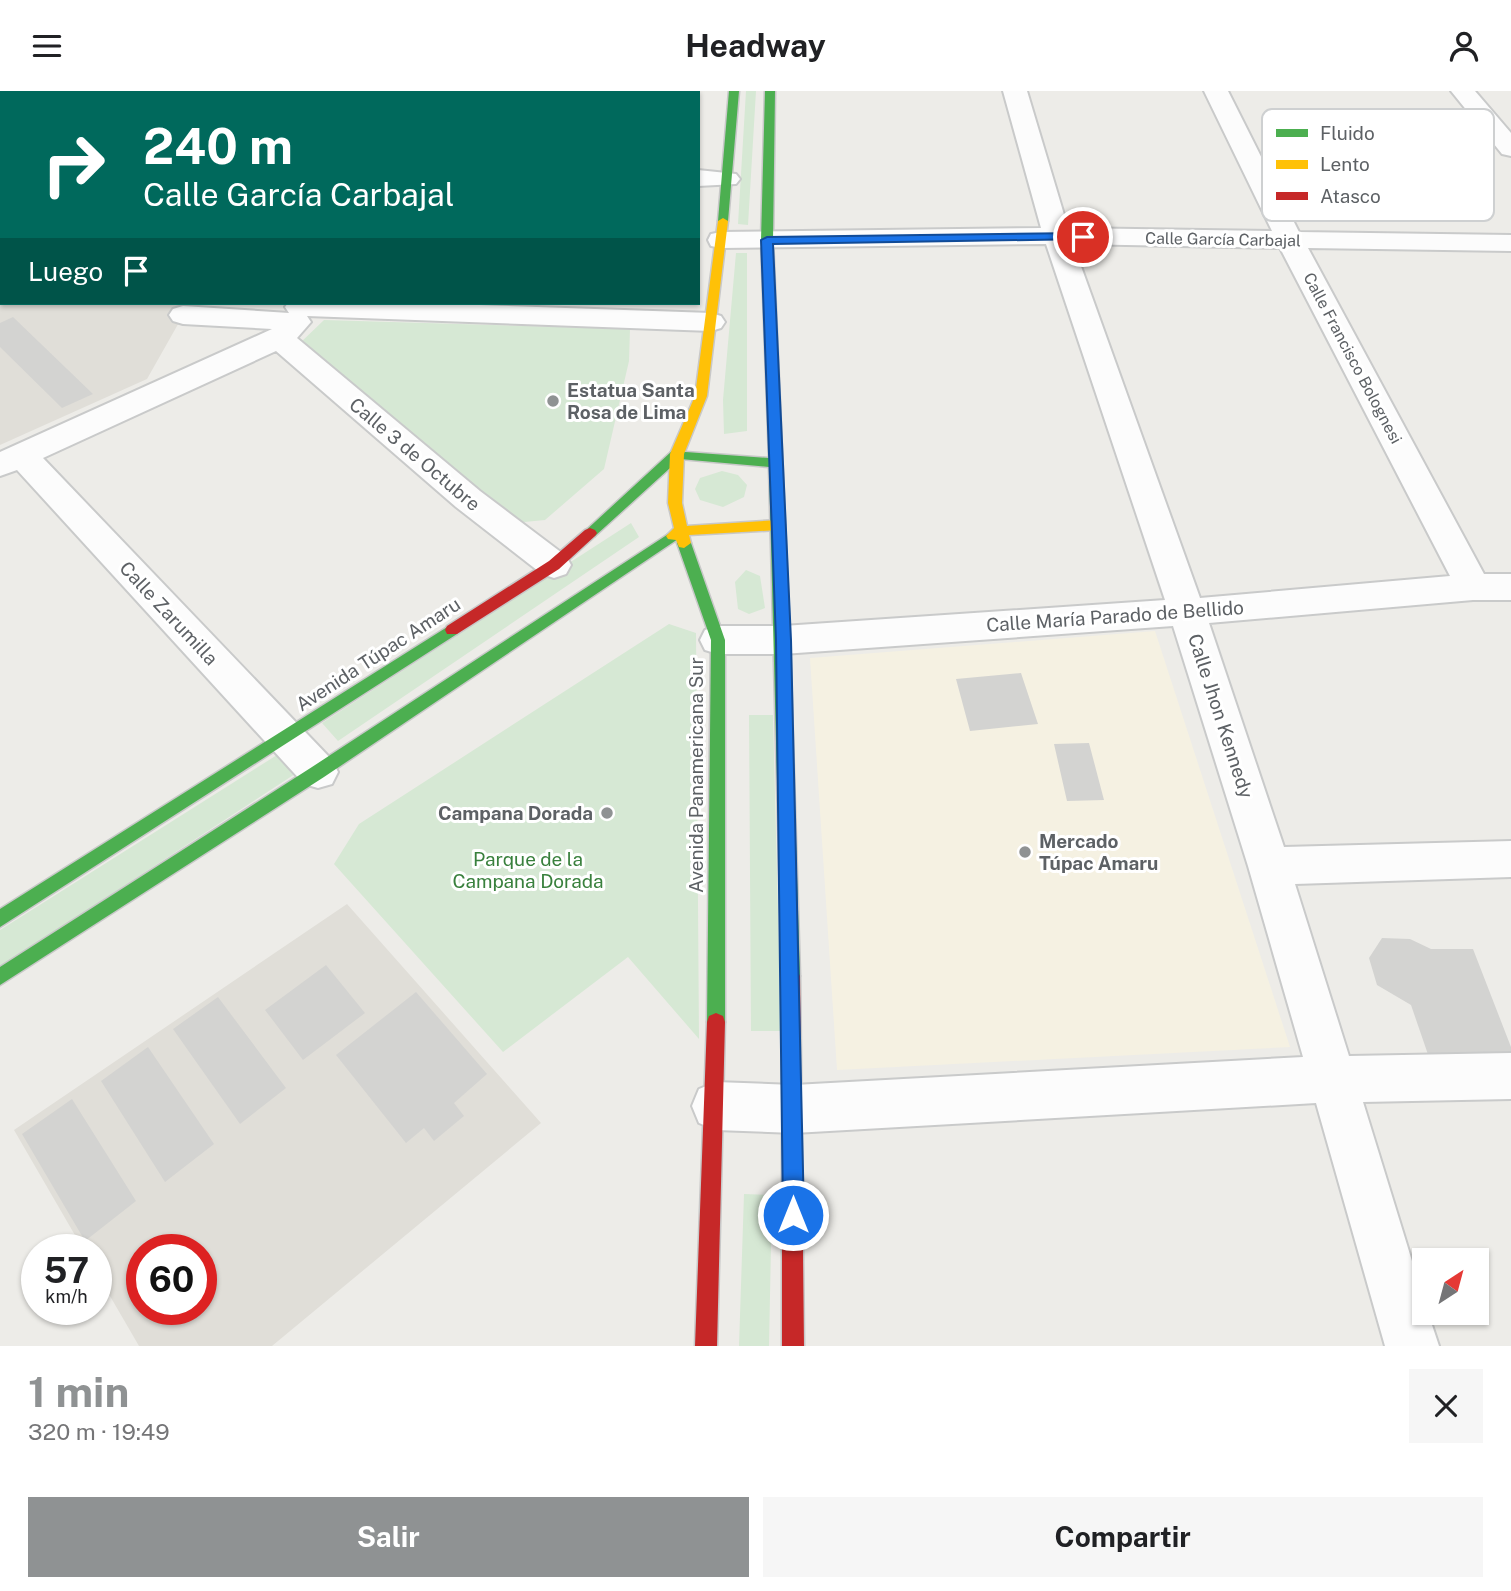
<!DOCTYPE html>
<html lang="es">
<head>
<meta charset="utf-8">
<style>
	:root { --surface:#fff; --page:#f6f6f6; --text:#202124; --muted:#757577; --accent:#8f9293 }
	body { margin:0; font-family:"Public Sans",sans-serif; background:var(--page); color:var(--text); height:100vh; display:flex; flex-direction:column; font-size:26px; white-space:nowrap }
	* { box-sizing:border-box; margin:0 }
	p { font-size:23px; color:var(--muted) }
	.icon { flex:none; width:38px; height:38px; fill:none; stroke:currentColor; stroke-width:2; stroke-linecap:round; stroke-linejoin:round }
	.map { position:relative; height:1255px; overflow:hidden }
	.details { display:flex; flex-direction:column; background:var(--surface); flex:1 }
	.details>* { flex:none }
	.hud { position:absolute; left:0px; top:0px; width:700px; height:214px; box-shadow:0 2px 5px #0004; background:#00695c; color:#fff; overflow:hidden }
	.needle { width:46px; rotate:36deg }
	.tools { position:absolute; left:1412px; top:1157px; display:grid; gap:14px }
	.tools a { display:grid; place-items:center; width:77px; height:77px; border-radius:0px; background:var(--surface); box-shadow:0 2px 5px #0004; font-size:35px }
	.speed { position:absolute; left:21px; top:1143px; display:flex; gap:14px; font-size:35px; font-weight:700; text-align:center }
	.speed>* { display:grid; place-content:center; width:91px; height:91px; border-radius:50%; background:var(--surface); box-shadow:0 2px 5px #0004; line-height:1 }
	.speed small { font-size:18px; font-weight:400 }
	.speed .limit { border:10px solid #d22; background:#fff; color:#111 }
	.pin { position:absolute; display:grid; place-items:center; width:60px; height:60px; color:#fff; margin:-30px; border:4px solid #fff; border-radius:50%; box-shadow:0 2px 7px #0007 }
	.me { position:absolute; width:77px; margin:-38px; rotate:0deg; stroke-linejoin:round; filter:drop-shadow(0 0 5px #0008) }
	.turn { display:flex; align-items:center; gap:24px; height:147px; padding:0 28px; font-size:32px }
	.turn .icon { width:91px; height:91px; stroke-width:2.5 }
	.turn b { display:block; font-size:49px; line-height:60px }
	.then { display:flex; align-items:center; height:66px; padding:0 28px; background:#0003; gap:14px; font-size:26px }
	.round { display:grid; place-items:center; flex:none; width:74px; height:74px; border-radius:0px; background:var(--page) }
	.summary { display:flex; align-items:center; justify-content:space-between; height:119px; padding:0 28px }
	h1 { font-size:42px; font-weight:700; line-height:52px; color:var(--accent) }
	.cta { display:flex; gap:14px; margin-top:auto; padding:14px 28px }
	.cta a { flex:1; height:80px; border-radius:0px; background:var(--accent); color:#fff; font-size:28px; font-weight:700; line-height:80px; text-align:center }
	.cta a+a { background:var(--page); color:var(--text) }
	header { display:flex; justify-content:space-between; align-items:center; height:91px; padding:0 28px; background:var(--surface); font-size:32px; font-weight:700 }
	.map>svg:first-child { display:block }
	.commercial { fill:#f5f1e2 }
	.education { fill:#e0ded8; fill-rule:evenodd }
	.green { fill:#d6e8d4 }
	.building { fill:#d3d3d1 }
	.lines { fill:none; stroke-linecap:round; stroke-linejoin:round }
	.street-casing { stroke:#c9caca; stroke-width:4 }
	.fast-casing { stroke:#c8c8c8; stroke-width:3 }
	.slow-casing { stroke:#c8c8c8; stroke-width:3 }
	.jam-casing { stroke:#c8c8c8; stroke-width:3 }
	.street { fill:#fcfcfc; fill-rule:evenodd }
	.fast { fill:#4caf50; fill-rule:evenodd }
	.slow { fill:#ffc107; fill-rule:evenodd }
	.jam { fill:#c62828; fill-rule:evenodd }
	.route { fill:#1a73e8; stroke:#114b97; stroke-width:2 }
	.poi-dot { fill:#8f9293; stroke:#fff; stroke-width:2.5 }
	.labels { text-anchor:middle; stroke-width:6; stroke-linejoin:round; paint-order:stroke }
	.far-street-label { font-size:16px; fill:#5d6165; stroke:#fff }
	.poi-label { font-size:19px; font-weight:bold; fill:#5d6165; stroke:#fff; text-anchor:start }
	.street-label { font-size:19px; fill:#5d6165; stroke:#fff }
	.park-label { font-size:19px; fill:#39803d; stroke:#fff }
	.key { fill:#fff; stroke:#ced0d1; stroke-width:2 }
	.key-label { font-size:19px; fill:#5d6165 }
</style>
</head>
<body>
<header><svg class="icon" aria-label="menu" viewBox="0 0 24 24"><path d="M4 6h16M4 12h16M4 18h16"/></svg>Headway<svg class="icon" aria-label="person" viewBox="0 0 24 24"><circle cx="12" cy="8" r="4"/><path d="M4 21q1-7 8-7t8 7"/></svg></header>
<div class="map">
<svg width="1511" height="1255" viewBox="0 0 1511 1255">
	<rect width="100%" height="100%" fill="#edece8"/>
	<path class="commercial" d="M1155,540l135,416 -453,23 -27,-412z"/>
	<path class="education" d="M0,176l2,36h188l-43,76 -147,66z
		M347,813l194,219 -269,223h-133l-43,-74v-23h-13l-69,-119zM142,1158h59v60h-59z"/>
	<path class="green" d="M746,0h10l-8,134 -10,-1z
		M736,162h11v178l-23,3 -1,-34z
		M324,229l306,9 -1,32 -25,108 -59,51 -31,3 -216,-178z
		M722,380l16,4 9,10 -3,12 -21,10 -23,-7 -5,-11 5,-11z
		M631,432l8,14 -301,204 -16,-18z
		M746,479l14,6 5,32 -16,6 -11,-5 -3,-27z
		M669,533l27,9 3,406 -71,-82 -125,95 -169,-188 25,-40z
		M749,624h24l8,316h-30z
		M277,664l18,19 -295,193v-37z
		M744,1103l28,1 -3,151h-30z"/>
	<path class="building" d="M13,226l80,77 -31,14 -62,-61v-24z
		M1021,582l17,51 -68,7 -14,-52z
		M1089,652l15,57 -37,1 -13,-57z
		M1382,847l28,1 21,10h42l38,98v23l-78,-1 -22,-64 -34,-20 -8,-27z
		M326,874l39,48 -62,47 -38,-50z
		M416,901l71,82 -33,29 10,13 -30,25 -10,-13 -18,15 -70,-88z
		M218,906l68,91 -46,36 -67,-95z
		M148,956l66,97 -49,38 -64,-101z
		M72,1008l64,102 -51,40 -63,-107z"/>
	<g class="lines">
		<g class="street-casing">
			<path id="street" d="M114,0h26l-28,2z
				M194,0h26l-28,2z
				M280,0h26l-28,2z
				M1003,0h24l41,137 204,3 -68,-140h24l71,141 212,3v16l-203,-3 176,326h27v26h-38l-264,23 75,224 227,-6v36l-216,7 54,172 162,-3v46l-148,3 61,198v13h4l11,33h-54l-69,-243 -522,30 -78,-3 -17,-7 -7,-17 7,-17 17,-7 78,3 509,-28 -55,-191 -75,-240 -390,28h-65l-13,-4 -5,-10 5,-10 13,-4h65l382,-26 -119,-356 -325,4 -10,-2 -3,-6 3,-6 10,-2 320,-4zM1073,153l207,4 170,328 -250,22z
				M1451,0h24l36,42v23l-9,-2z
				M0,40h2l-2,15z
				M0,71h2v16h-2z
				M698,79l38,4 4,5 -4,5 -38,2z
				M0,156h2l-2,17z
				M288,212h131l292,10 10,3 4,6 -4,6 -10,3 -404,-15 4,6 -14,16 183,153 86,65 5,9 -5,9 -12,4 -12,-4 -86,-67 -180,-156 -233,107 289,302 6,12 -6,12 -14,4 -14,-4 -287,-314 -17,6v-24l272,-123 -89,-5 -10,-3 -4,-6 4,-6 10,-3 106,7 -4,-6z"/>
		</g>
		<g class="fast-casing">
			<path id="fast" d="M729,0h10l-11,130 -5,3 -5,-3z
				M765,0h10l-2,149 17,400 10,336 -3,6 -6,2 -6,-2 -3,-6 -13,-509 -89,-8 -85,77 -5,2 -7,-5 89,-82 97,7 -8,-218z
				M673,440l7,5 -2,3 -354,238 -324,208v-18l312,-200z
				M684,447l7,5 34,97v382l-2,6 -7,3 -7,-3 -2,-6 4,-382 -34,-97z
				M452,533l7,6 -2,4 -457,293v-18z"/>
		</g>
		<g class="slow-casing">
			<path id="slow" d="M723,127l5,3 -21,175 -23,58 -2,49 5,23 91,-6 7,5 -7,5 -89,5 2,8 -7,5 -5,-1 -3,-7 -8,-1 -2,-3 8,-8 -6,-25 2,-49 25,-58 23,-175z"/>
		</g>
		<g class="jam-casing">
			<path id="jam" d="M590,437l5,2 2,3 -2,3 -36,33 -102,65h-10l-2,-4 2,-4 102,-65 36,-31z
				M791,877l6,2 3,6 4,370h-22v-370l3,-6z
				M716,922l7,3 2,6 -8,324h-22l12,-324 2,-6z"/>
		</g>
		<use href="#street" class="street"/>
		<use href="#fast" class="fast"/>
		<use href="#slow" class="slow"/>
		<use href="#jam" class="jam"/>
	</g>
	<path class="route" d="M1083,142l4,1v5l-314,5 18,396 13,575 -3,7 -8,3 -7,-3 -3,-7 -7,-575 -15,-400 6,-3z"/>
	<g class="poi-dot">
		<circle cx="553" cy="310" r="7"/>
		<circle cx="607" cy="722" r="7"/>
		<circle cx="1025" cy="761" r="7"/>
	</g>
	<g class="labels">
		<g class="far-street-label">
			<text transform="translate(1223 148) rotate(1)" y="6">Calle García Carbajal</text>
			<text transform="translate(1353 267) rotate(62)" y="6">Calle Francisco Bolognesi</text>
		</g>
		<g class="poi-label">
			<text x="567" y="306">Estatua Santa<tspan x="567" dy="22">Rosa de Lima</tspan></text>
			<text x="593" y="729" text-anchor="end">Campana Dorada</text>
			<text x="1039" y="757">Mercado<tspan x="1039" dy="22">Túpac Amaru</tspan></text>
		</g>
		<g class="street-label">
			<text transform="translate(415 363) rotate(40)" y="7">Calle 3 de Octubre</text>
			<text transform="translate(169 522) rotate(47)" y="7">Calle Zarumilla</text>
			<text transform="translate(1115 525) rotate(-4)" y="7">Calle María Parado de Bellido</text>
			<text transform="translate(378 563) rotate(-33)" y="7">Avenida Túpac Amaru</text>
			<text transform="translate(1221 625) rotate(72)" y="7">Calle Jhon Kennedy</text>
			<text transform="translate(696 684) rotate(-90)" y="7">Avenida Panamericana Sur</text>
		</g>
		<g class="park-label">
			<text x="528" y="775">Parque de la<tspan x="528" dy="22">Campana Dorada</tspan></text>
		</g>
	</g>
	<rect x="1262" y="18" width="232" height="112" rx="10" class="key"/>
	<rect x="1276" y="38" width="32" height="8" fill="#4caf50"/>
	<rect x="1276" y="69" width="32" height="9" fill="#ffc107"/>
	<rect x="1276" y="101" width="32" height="8" fill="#c62828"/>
	<g class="key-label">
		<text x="1320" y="49">Fluido</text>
		<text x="1320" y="80">Lento</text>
		<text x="1320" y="112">Atasco</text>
	</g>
</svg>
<div class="tools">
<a><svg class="needle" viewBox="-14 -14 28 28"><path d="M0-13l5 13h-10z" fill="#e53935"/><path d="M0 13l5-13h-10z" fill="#757577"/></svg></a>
</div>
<div class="speed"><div>57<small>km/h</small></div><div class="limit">60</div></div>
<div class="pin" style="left:1083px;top:146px;background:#d93025"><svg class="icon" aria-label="arrive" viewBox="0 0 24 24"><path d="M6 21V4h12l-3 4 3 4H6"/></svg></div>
<svg class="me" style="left:793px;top:1124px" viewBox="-20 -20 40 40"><circle r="17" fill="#1a73e8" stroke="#fff" stroke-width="3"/><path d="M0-11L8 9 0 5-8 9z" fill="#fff"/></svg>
<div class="hud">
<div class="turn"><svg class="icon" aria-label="right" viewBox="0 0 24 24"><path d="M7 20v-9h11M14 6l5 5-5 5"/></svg><div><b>240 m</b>Calle García Carbajal</div></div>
<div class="then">Luego<svg class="icon" aria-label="arrive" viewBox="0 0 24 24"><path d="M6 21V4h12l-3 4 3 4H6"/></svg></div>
</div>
</div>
<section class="details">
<div class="summary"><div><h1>1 min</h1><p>320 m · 19:49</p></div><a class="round"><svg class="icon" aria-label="close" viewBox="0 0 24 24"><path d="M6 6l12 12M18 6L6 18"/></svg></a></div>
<div class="cta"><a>Salir</a><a>Compartir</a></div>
</section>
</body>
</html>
